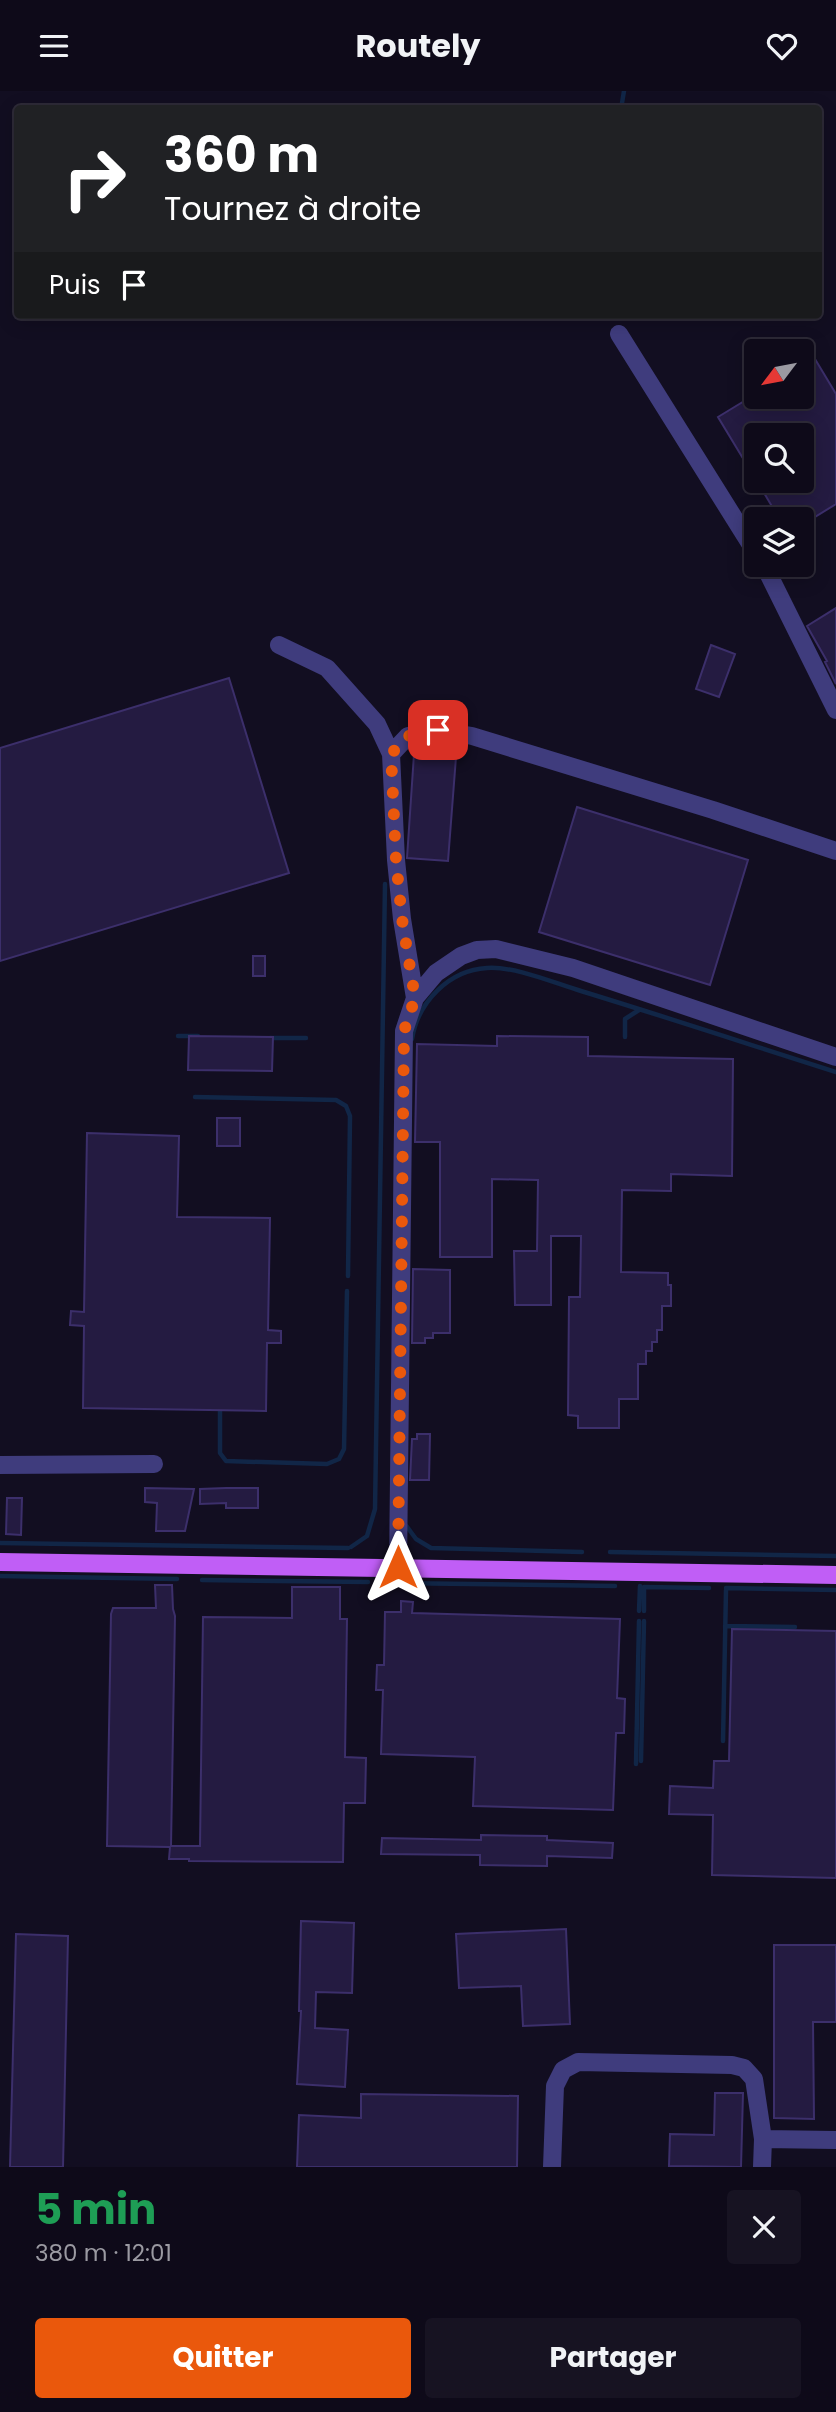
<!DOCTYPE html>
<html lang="fr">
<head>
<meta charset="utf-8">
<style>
	:root { --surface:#0e0a19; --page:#171322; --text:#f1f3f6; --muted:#9b9aa2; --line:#2e2b38; --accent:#ea580c }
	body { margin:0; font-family:Poppins,sans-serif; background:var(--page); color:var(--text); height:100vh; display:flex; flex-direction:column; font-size:26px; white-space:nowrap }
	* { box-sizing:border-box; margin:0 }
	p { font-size:23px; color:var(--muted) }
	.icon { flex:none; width:38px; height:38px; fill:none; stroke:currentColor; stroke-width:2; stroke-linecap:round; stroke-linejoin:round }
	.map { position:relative; height:2076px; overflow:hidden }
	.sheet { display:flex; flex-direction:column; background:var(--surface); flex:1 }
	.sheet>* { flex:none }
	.guide { position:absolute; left:14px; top:14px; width:808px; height:214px; border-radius:7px; box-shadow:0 4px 18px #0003,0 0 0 2px var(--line); background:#202124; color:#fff; overflow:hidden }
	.needle { width:46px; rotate:238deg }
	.buttons { position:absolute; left:744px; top:248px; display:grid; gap:14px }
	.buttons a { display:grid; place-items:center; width:70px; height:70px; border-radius:7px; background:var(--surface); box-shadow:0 4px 18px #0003,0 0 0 2px var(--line); font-size:35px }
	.pin { position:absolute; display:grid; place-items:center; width:60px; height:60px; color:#fff; margin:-30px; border-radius:14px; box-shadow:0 4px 10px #0006 }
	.me { position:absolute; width:77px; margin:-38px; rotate:0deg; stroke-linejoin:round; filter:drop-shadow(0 0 5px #0008) }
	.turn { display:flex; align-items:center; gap:24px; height:147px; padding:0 35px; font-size:32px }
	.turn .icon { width:91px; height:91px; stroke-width:2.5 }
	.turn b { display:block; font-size:49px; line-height:60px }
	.then { display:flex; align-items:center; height:66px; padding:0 35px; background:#0003; gap:14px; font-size:26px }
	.round { display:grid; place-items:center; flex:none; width:74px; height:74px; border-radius:7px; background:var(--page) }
	.summary { display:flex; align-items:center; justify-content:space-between; height:119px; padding:0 35px }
	h1 { font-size:42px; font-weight:700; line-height:52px; color:#1e9e55 }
	.action { display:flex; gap:14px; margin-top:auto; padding:14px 35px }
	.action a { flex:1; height:80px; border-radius:7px; background:var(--accent); color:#fff; font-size:28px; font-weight:700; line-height:80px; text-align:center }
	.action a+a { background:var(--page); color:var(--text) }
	header { display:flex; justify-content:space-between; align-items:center; height:91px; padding:0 35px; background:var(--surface); font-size:32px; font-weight:700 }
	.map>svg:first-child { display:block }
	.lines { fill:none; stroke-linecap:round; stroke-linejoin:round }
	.stream { stroke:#112647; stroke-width:4.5 }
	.building { fill:#241b41; stroke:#3c2f6b; stroke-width:2 }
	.minor { stroke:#3f3c7d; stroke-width:18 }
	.major { stroke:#c05ef6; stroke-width:18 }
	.route { stroke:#ea580c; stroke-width:12; stroke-dasharray:0 21.6 }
</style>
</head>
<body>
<header><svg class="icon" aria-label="menu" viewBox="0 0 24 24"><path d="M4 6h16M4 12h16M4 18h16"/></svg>Routely<svg class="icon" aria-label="heart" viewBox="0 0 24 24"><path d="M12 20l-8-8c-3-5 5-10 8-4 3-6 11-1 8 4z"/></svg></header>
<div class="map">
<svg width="836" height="2076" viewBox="0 0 836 2076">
	<rect width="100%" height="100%" fill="#120e21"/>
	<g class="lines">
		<path class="stream" d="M621,18l3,-18
			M178,945h20
			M625,946v-18l14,-9
			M270,947h36
			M412,948c6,-37 37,-69 75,-71 28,-2 67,15 94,23 85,26 170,54 255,81
			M195,1006l141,3 10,6 4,10 -2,160
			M220,1319v43l6,8 101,3 12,-5 5,-10 3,-158
			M405,1433l11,15 15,9 151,4
			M0,1452l348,5
			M351,1456l16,-11 8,-27 10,-625
			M610,1461l226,4
			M0,1485l177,3
			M202,1489l166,2
			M391,1492l224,3
			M726,1497l110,2
			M639,1520l1,-25
			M644,1520v-24l65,1
			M725,1535l70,1
			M723,1650l3,-151
			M641,1670l3,-140
			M636,1673l3,-143"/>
	</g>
	<path class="building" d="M815,268l21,35v110l-34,21v-5h-22l-23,-39h45v-45h-46v44l-38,-63 33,-20h51v-30z
		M836,517v76l-11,-22 2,-1 -20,-35z
		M711,554l24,9 -16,43 -23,-8z
		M229,587l60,195 -289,88v-213z
		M414,663l42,3 -8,104 -41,-3z
		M577,716l171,53 -38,125 -171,-53z
		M253,865h12v20h-12z
		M189,945l84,1 -1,34 -84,-1z
		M497,945l91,1v19l145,3 -1,117 -61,-2v17l-49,-1 -1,82 47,1v12h3v21h-9v24h-5v12h-5v9h-6v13h-8v35h-19v29h-41v-12l-10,-1 1,-118h11l1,-61h-30v69h-36l-1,-54h23l1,-71 -46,-1v78h-52v-115h-25l2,-98 80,2z
		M217,1027h23v28h-23z
		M87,1042l92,3 -2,81 93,1 -2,112 13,1v12h-14l-1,68 -183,-3 1,-82 -14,-1 1,-14 13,1z
		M413,1178l37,1v63h-17v5h-8v5h-13z
		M417,1343h13l-1,46h-19l2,-41h5z
		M145,1397l49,1 -9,42h-29l1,-28 -12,-1z
		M226,1397h32v20h-32v-5l-26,1v-15z
		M7,1407h15l-1,37 -15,-1z
		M155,1494h17l1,24 2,7 -4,230h29l3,-229 89,1v-31h48v32h7l-2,138 21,1 -1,45h-21l-1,59 -154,-1v-2h-20l1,-12 -63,-1 4,-232 2,-6h43z
		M401,1510l12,1 -1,11 208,6 -3,79 8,1 -1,34h-8l-3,77 -140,-4 2,-49 -94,-3 2,-64h-7l1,-25h7l1,-53h16z
		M732,1538l104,2v247l-124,-3 1,-60 -44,-1 1,-28 43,2 1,-27h15z
		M481,1744l66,1v4l66,3 -1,15 -65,-2v10l-67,-1v-10l-99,-1 1,-16 99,2z
		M301,1830l53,2 -2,70 -36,-1 -1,36 33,2 -3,57 -48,-3 4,-73h-2z
		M566,1838l4,95 -47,2 -2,-40 -62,2 -3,-54z
		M16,1843l52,2 -5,231h-53z
		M774,1854h62v77h-23l1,97 -40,-1z
		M715,2002h28l-2,74 -72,-1 1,-32 44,1z
		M361,2003l157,2 -1,71h-220l2,-52 62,3z"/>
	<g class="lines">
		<path class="minor" d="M619,243l137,219
			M764,474l72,145
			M279,554l48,23 50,56 14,30 5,106 6,59 13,79
			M391,663l17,-18 29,-6 35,6 241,74 123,41
			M0,1374l154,-1
			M398,1476l6,-536 11,-33 21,-25 25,-17 16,-6 19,-1 77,19 263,89
			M763,2048l73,1
			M552,2076l3,-81 8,-16 15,-8 154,3 12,3 10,11 9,60 -1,28"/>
		<path class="major" d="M0,1471l836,13"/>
	</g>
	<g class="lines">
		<path class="route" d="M398,1476l6,-536 11,-33 -13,-79 -6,-59 -5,-106 17,-18 30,-6"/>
	</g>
</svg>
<div class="buttons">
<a><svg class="needle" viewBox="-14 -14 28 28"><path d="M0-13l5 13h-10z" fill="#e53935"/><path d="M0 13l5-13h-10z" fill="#9b9aa2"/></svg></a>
<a><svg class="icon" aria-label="search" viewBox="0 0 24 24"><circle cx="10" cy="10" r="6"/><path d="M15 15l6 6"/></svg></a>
<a><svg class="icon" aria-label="layers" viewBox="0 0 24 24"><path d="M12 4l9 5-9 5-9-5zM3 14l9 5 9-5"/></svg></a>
</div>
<div class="pin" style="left:438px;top:639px;background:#d93025"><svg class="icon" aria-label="arrive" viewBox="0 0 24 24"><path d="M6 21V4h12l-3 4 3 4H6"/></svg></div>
<svg class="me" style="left:398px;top:1476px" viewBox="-20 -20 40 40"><path d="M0-17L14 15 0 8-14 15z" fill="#ea580c" stroke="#fff" stroke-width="4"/></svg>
<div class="guide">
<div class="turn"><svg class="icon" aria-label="right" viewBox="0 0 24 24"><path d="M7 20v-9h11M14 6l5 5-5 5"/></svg><div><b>360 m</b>Tournez à droite</div></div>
<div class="then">Puis<svg class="icon" aria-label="arrive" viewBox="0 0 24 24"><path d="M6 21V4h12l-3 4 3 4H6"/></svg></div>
</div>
</div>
<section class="sheet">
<div class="summary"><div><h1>5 min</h1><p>380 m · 12:01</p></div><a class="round"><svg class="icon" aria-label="close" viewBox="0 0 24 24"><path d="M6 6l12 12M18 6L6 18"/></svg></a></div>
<div class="action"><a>Quitter</a><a>Partager</a></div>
</section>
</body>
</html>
